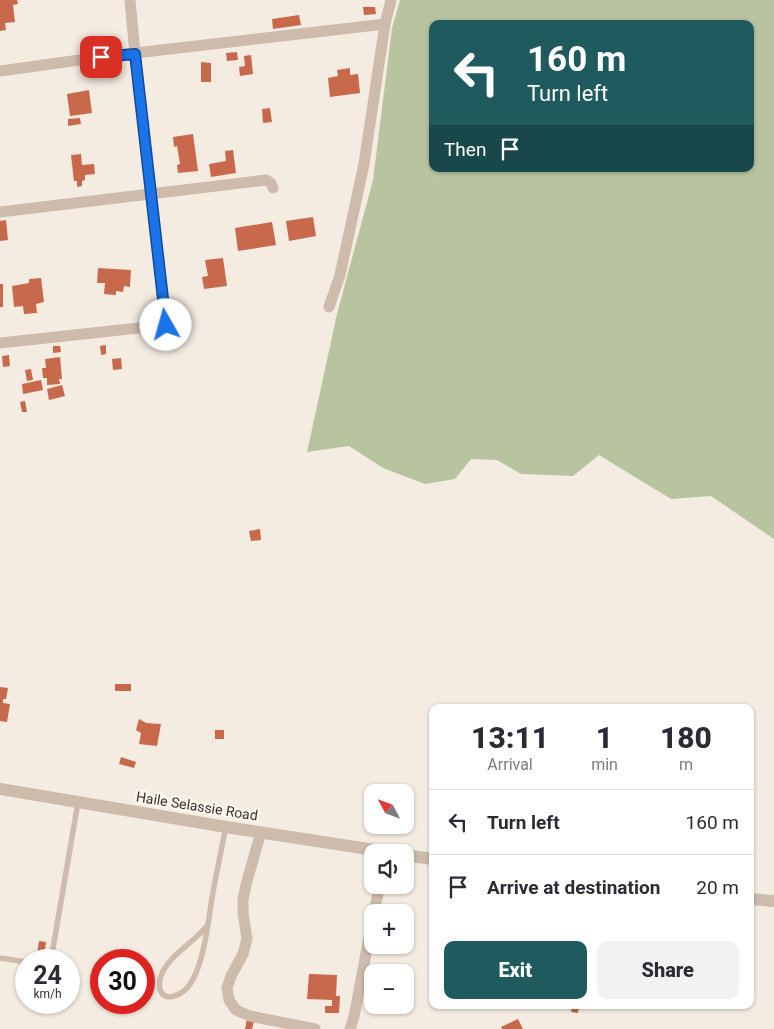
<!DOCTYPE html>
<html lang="en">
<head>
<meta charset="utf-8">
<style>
	:root { --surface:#fff; --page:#f2f2f3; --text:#2b2b33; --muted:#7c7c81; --line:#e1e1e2; --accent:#1f5a5e }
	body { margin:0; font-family:Roboto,sans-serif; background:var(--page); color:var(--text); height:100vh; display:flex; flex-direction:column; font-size:19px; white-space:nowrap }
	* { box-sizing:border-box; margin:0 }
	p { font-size:16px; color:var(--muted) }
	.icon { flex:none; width:28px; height:28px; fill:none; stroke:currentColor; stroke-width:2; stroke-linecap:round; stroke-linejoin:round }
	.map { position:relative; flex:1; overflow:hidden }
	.side { position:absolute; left:429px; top:704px; width:325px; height:305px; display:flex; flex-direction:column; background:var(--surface); border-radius:10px; box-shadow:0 1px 4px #0004 }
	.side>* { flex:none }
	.top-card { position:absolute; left:429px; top:20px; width:325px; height:152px; border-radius:10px; box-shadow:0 1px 4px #0004; background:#1f5a5e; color:#fff; overflow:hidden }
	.needle { width:32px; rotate:311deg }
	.tools { position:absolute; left:364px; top:784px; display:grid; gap:10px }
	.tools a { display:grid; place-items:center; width:50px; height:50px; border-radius:10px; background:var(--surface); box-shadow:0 1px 4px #0004; font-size:25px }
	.speed { position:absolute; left:15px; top:949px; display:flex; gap:10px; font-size:25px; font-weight:700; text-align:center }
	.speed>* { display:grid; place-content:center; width:65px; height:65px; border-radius:50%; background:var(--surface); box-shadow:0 1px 4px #0004; line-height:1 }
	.speed small { font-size:12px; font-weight:400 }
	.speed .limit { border:8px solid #d22; background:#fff; color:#111 }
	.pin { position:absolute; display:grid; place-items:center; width:42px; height:42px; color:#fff; margin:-21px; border-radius:10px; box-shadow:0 2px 8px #0006 }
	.me { position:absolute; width:55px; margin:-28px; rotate:353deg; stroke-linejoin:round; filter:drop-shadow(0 0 4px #0008) }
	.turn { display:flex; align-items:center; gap:18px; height:105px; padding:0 15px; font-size:22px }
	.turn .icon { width:65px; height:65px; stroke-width:2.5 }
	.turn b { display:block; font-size:35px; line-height:42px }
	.then { display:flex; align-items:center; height:48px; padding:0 15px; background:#0003; gap:10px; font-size:19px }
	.eta { display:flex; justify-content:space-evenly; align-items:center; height:85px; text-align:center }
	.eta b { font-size:30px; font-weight:800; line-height:35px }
	.button { display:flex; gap:10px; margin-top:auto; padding:10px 15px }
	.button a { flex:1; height:58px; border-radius:10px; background:var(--accent); color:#fff; font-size:20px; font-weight:800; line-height:58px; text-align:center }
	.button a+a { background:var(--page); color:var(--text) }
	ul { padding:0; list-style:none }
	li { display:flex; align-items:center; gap:15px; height:65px; padding:0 15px; border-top:1px solid var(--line) }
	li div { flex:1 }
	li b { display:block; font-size:19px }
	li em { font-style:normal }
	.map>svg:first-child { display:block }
	.green { fill:#b8c4a0; fill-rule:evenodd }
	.building { fill:#c8694b }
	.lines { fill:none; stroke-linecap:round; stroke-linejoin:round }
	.service { stroke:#cdbbac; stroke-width:5.5 }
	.minor { stroke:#cdbbac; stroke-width:11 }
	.tertiary { stroke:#cdbbac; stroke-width:12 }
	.route-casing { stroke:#114b97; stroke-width:12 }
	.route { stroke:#1a73e8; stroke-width:9 }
	.labels { text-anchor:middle; stroke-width:5; stroke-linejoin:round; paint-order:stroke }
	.street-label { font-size:14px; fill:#3b302b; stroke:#fbf5ee }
</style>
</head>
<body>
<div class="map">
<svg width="774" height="1029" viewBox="0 0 774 1029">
	<rect width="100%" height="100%" fill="#f4ebe1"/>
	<path class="green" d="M400,0h374v539l-63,-43 -40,3 -72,-44 -26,21 -52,-2 -24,-14 -26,-1 -16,20 -30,5 -42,-16 -34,-22 -42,6 30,-138 36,-134 19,-152zM432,24h318v145h-318z"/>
	<path class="building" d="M0,0h17l1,4 -5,1 2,17 -10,1 1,7 -6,1z
		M363,7h12l1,7 -12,1z
		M299,15l2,10 -28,4 -1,-10z
		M237,52l1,8 -11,1 -1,-8z
		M251,55l2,19 -13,2 -1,-9 6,-1 -1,-10z
		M201,62l10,1v19h-10z
		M350,68v7l8,-1 2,19 -30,4 -2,-19 10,-2 -1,-6z
		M89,90l3,23 -22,3 -3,-22z
		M270,108l2,14 -9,1 -1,-14z
		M80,118l1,6 -13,2v-7z
		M193,134l5,37 -20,2 -1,-8 3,-1 -3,-18 -3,1 -1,-10z
		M233,150l3,23 -25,4 -2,-13 17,-3 -1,-10z
		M81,154l1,11 12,-1 1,10 -10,1v5l-3,1v5l-5,1v-6h-3l-3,-26z
		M313,217l3,19 -27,5 -3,-20z
		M6,220l2,20 -8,1v-20z
		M272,222l4,23 -38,6 -3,-23z
		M223,258l4,28 -23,3 -2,-12 6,-1 -3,-16z
		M98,268l33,2 -1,17 -6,-1 -1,6 -7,-1v4l-12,-1 1,-11h-8z
		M41,278l3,24 -8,2 1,9 -13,1 -1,-8 -9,1 -2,-21 17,-3v-4z
		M0,284h3v23h-3z
		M106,345v9l-5,1 -1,-9z
		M53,346h7l1,6 -8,1z
		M9,355l1,11 -7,1 -1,-11z
		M60,357l2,22h-3l1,5 -13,1v-7h-4l-1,-10h4l-1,-9z
		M121,358l1,11 -9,1 -1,-11z
		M31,369l2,11 -6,1 -2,-11z
		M41,380l2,10 -20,4 -1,-10z
		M62,385l3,11 -16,4 -2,-11z
		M25,401l2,11h-5l-2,-10z
		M260,529l1,11 -10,1 -2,-10z
		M115,684h16v7h-16z
		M0,687l8,1 -2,11h-3v4l7,1 -3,18 -7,-1z
		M139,719l7,4 15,1 -4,22 -18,-2 2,-11 -5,-3z
		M215,730h9v9h-9z
		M121,757l15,5 -2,6 -15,-4z
		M39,941l7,1 -2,13 -7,-1z
		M309,974l28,1 -1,21h4l-1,17h-14v-7h7v-6l-25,-1z
		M572,1005h7l-1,8 -7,-1z
		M247,1019l7,2 -2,8h-7z
		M518,1019l5,10h-21l-1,-2z"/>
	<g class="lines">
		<path class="service" d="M208,925c-4,4 -8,9 -13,13 -12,11 -24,19 -32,33 -8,15 -3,34 18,22 22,-13 27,-71 31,-95 4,-23 9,-47 14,-71
			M0,958l26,4
			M51,960l27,-158"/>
		<path class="minor" d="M0,71l101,-14 284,-33
			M0,212l266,-32 5,3 2,5
			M329,307l11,-32 24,-111 21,-140 6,-24
			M0,343l166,-18 -31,-271 -5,-54
			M261,832l-14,49 -4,18v14l4,26 -4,15 -12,22 -4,12 2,12 7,10 14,6 65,13
			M374,912l6,-27
			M350,1029l4,-12 18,-95"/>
		<path class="tertiary" d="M0,789l226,38 162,25
			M405,855l27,4
			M750,899l24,2"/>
	</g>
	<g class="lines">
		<g class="route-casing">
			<path id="route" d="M101,57l34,-3 31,271"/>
		</g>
		<use href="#route" class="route"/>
	</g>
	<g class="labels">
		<g class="street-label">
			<text transform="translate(197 806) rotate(9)" y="5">Haile Selassie Road</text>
		</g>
	</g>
</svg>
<div class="tools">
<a><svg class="needle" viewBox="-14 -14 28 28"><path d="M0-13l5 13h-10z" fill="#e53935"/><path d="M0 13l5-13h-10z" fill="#7c7c81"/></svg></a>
<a><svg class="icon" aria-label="sound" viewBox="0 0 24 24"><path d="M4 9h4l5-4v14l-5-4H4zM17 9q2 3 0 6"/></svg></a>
<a>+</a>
<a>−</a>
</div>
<div class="speed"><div>24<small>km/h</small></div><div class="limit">30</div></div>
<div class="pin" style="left:101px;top:57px;background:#d93025"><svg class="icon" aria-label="arrive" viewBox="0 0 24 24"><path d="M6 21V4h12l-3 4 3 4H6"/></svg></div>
<svg class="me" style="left:166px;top:325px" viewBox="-20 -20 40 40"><circle r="19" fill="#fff"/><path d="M0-13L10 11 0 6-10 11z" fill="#1a73e8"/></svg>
<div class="top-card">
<div class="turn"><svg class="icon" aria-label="left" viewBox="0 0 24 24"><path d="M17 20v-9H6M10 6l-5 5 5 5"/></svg><div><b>160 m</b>Turn left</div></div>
<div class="then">Then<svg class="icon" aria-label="arrive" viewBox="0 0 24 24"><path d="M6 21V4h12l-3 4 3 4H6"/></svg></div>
</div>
<section class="side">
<div class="eta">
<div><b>13:11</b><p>Arrival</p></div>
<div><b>1</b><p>min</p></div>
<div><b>180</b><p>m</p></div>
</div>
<ul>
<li><svg class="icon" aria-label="left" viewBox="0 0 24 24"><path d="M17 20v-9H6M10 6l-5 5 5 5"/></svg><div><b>Turn left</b></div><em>160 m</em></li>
<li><svg class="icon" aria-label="arrive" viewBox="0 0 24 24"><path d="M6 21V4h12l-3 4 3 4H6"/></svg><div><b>Arrive at destination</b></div><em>20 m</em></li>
</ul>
<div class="button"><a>Exit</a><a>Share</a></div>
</section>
</div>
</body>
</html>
